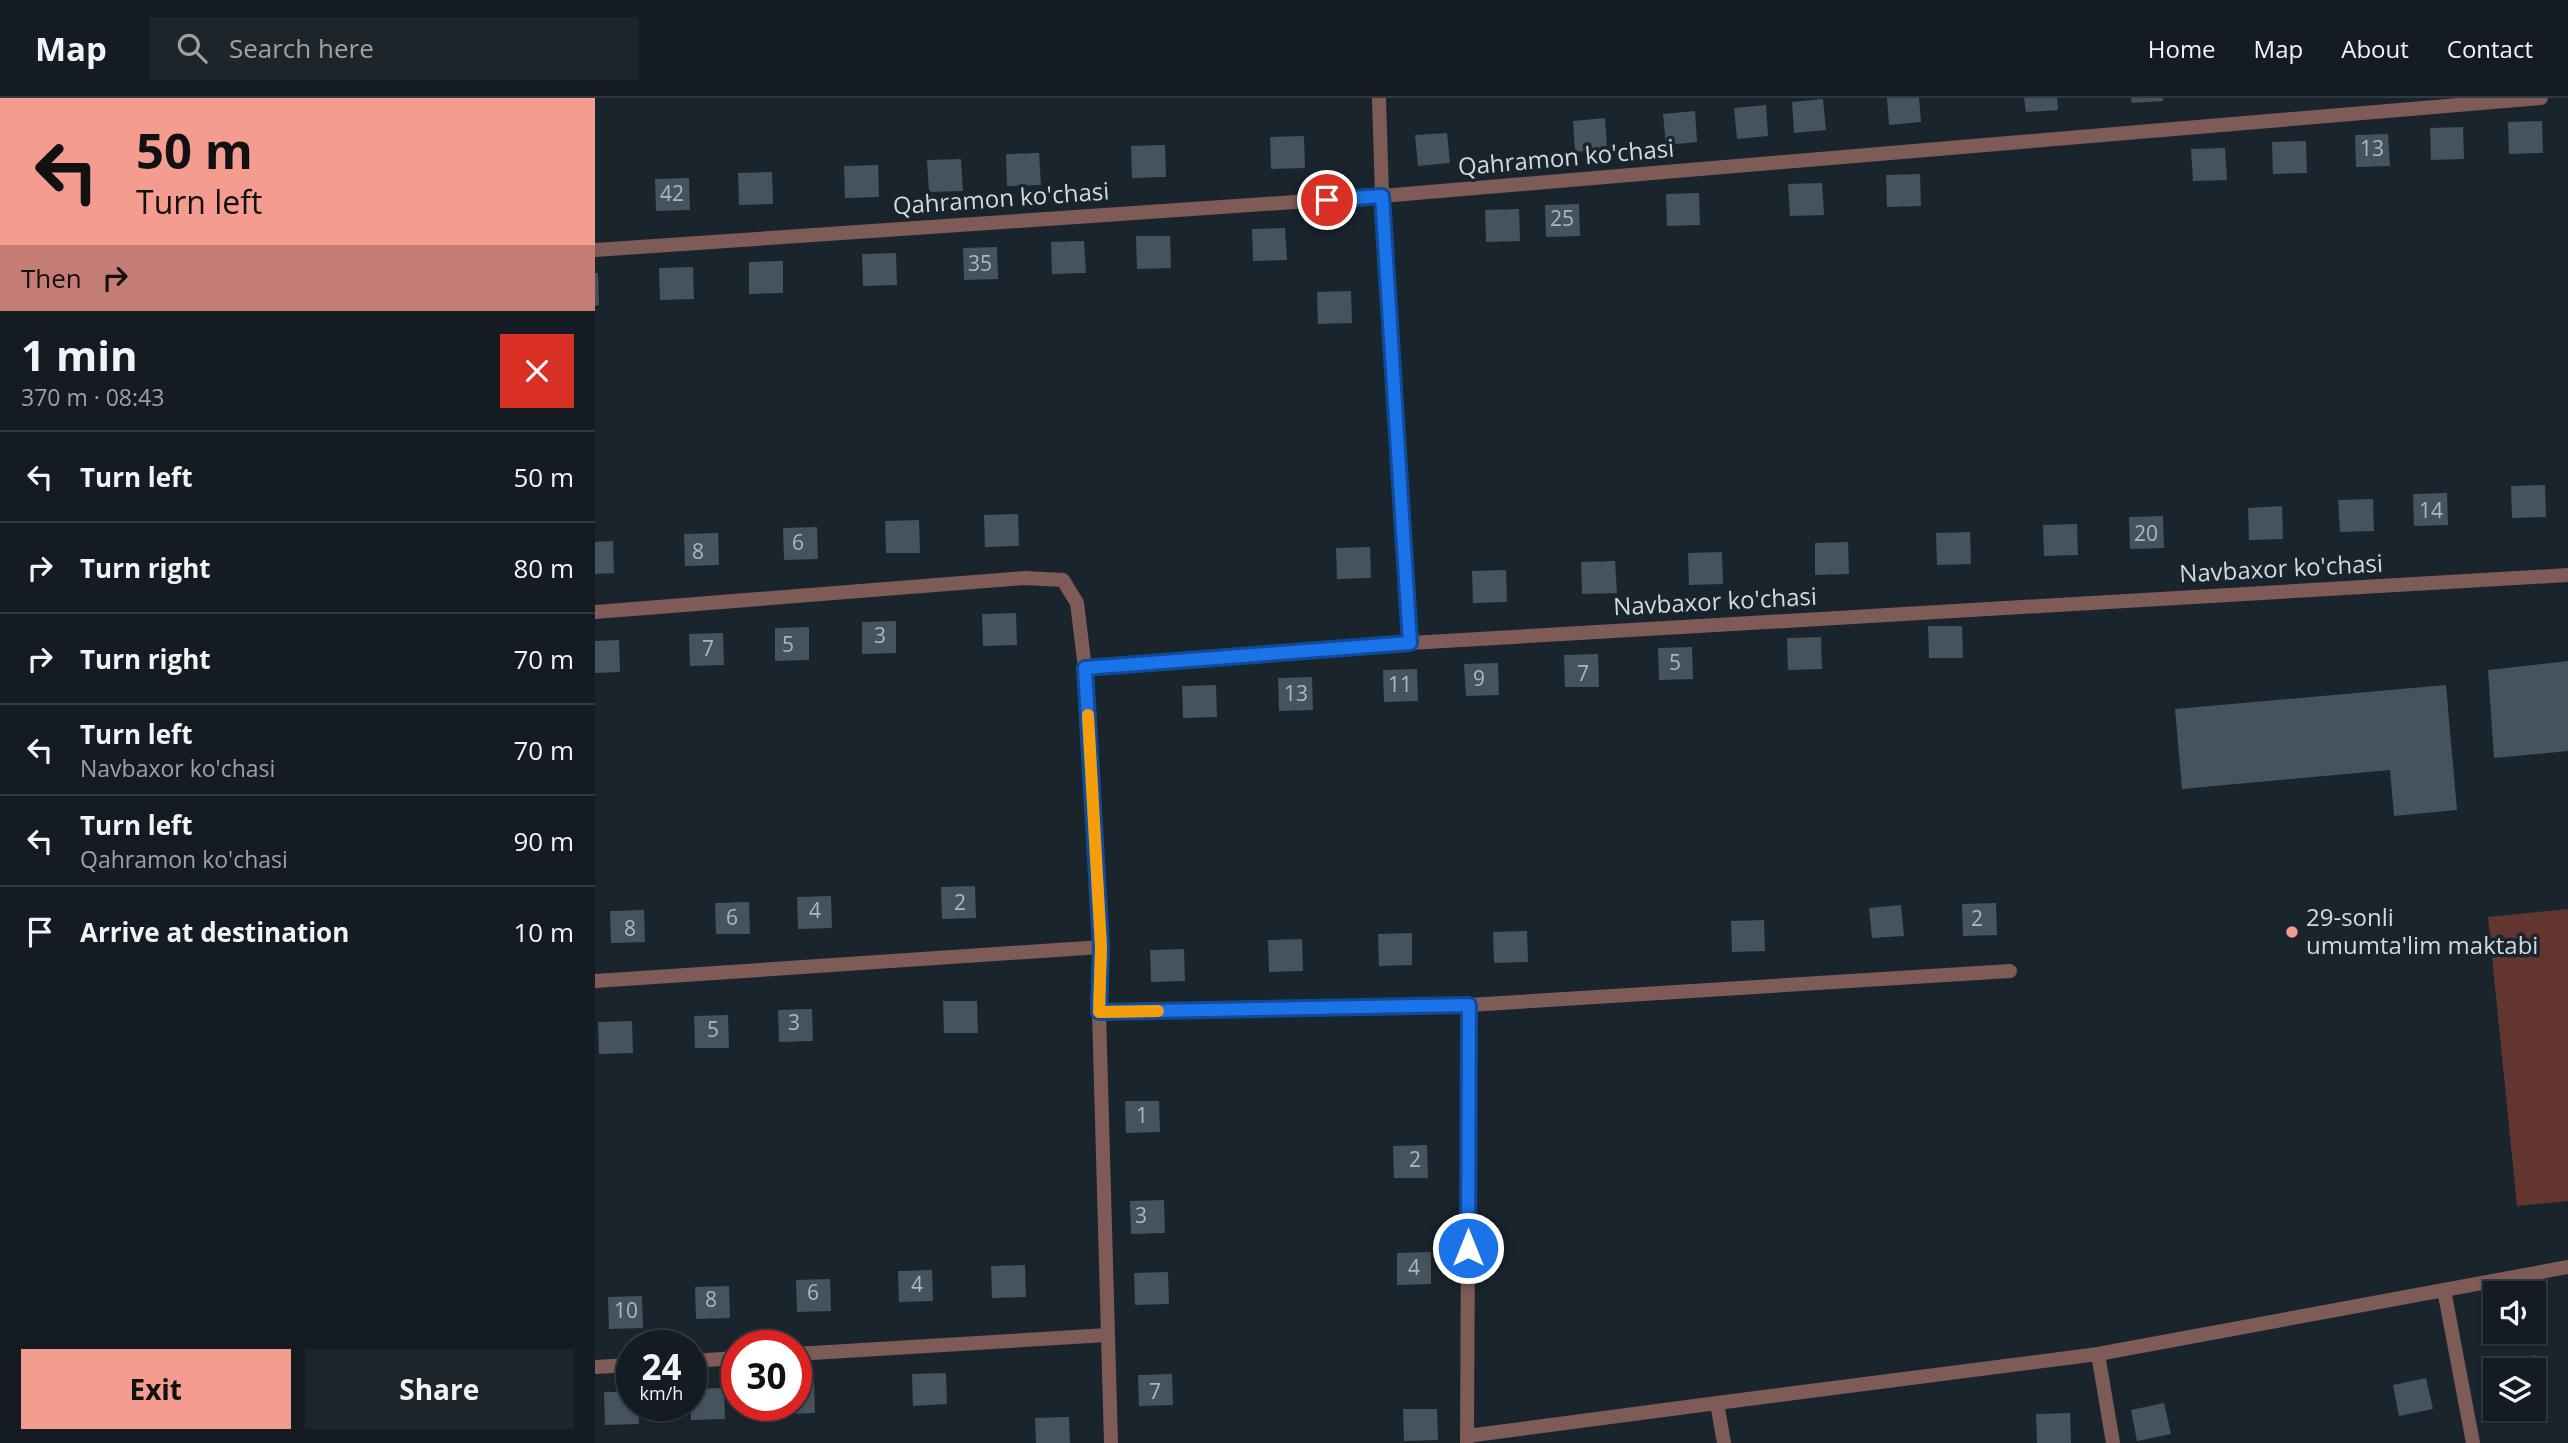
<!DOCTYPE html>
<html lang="en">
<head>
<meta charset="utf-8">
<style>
	:root { --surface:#141b22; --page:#1d242a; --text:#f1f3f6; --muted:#9da1a5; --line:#333940; --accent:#f59c91 }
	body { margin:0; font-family:"Open Sans",sans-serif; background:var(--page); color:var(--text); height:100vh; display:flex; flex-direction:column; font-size:26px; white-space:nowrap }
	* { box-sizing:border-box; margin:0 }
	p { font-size:23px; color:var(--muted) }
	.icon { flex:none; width:38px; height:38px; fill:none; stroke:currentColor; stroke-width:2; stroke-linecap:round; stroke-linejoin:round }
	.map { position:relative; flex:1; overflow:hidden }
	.sheet { display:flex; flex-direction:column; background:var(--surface); width:595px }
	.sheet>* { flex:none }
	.banner { background:#f59c91; color:#111; overflow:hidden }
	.fabs { position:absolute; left:1888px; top:1183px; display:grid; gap:14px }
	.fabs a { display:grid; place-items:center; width:63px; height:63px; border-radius:0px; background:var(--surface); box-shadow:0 2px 5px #0004,0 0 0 2px var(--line); font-size:35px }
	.speed { position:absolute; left:21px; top:1232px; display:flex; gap:14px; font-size:35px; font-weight:700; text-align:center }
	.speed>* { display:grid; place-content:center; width:91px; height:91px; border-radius:50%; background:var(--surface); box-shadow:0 2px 5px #0004,0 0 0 2px var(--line); line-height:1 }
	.speed small { font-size:18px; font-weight:400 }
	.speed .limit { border:10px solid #d22; background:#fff; color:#111 }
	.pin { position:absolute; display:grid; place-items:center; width:60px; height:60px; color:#fff; margin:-30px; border:4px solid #fff; border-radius:50%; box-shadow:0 2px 7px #0007 }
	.me { position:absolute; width:77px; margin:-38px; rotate:0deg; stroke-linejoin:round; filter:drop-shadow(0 0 5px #0008) }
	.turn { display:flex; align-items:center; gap:24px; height:147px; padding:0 21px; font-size:32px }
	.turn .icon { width:91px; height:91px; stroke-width:2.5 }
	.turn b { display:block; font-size:49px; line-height:60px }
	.then { display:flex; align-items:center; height:66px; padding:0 21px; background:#0003; gap:14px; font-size:26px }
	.round { display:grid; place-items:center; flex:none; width:74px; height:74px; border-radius:0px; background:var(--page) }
	.headline { display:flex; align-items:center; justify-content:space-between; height:119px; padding:0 21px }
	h1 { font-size:42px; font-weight:700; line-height:52px }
	.cta { display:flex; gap:14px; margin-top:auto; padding:14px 21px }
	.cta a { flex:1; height:80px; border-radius:0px; background:var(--accent); color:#111; font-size:28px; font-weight:700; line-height:80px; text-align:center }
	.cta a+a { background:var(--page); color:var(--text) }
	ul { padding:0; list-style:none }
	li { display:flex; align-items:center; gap:21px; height:91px; padding:0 21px; border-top:2px solid var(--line) }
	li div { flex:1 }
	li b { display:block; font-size:26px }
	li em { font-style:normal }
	header { display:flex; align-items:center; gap:42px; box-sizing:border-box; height:98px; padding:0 35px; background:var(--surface); border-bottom:2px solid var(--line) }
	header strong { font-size:33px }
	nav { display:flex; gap:38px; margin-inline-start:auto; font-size:24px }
	.search { width:490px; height:63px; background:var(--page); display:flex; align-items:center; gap:18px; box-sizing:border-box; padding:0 24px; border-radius:0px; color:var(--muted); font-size:26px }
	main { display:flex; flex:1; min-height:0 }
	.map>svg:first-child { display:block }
	.green { fill:#623530 }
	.building { fill:#46525c }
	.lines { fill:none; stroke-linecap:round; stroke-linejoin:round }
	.minor { stroke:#7e5b57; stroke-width:14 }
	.route-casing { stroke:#114b97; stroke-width:18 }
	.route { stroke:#1a73e8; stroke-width:12 }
	.slow { stroke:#f59e0b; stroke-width:12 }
	.poi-dot { fill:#f59c91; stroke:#1a242d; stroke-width:2.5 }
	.labels { text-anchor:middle; stroke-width:7; stroke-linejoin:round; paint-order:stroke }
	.number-label { font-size:21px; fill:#afb7be }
	.street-label { font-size:24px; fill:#d2d9df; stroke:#1a242d }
	.poi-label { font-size:24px; fill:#d2d9df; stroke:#1a242d; text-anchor:start }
</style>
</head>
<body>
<header>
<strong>Map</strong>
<div class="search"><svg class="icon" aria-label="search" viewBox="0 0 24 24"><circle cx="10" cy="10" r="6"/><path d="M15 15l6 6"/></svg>Search here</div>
<nav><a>Home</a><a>Map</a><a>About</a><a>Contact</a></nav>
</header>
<main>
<section class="sheet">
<div class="banner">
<div class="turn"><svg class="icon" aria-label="left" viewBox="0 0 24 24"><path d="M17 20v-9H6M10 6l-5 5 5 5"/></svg><div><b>50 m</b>Turn left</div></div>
<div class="then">Then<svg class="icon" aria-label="right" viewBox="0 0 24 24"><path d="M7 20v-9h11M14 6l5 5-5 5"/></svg></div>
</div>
<div class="headline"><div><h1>1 min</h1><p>370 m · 08:43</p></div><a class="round" style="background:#d93025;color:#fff"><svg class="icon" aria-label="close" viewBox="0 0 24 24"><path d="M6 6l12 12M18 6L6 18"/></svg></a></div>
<ul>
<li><svg class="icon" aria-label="left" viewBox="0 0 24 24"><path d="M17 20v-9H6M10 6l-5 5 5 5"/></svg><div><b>Turn left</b></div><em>50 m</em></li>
<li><svg class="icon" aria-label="right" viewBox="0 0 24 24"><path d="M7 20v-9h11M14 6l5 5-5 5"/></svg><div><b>Turn right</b></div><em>80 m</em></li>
<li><svg class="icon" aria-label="right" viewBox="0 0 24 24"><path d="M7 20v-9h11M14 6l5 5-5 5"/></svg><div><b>Turn right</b></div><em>70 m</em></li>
<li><svg class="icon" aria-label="left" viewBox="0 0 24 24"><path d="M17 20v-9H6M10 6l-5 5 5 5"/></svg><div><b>Turn left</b><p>Navbaxor ko'chasi</p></div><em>70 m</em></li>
<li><svg class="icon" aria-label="left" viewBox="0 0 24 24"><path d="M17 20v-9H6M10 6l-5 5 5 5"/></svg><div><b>Turn left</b><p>Qahramon ko'chasi</p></div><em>90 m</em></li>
<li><svg class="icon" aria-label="arrive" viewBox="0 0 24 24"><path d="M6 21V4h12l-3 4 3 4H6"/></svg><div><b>Arrive at destination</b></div><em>10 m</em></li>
</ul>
<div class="cta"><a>Exit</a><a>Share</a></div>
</section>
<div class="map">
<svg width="1973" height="1345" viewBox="0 0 1973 1345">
	<rect width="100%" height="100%" fill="#1a242d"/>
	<path class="green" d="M1973,811v292l-51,5 -29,-289z"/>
	<path class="building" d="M1292,0h32l2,24 -32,3z
		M1429,0h33l1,12 -32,2z
		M1536,0h32v3l-31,2z
		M1228,1l3,31 -32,3 -2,-31z
		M1171,7l2,31 -31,3 -3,-31z
		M1100,13l2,31 -31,3 -3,-31z
		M1010,20l2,31 -32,3 -2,-31z
		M1947,23l1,32 -34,1 -1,-32z
		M1868,29l1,32 -33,1 -1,-32z
		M852,35l3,30 -32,3 -3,-31z
		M1793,36l2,32 -34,1 -1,-32z
		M709,38l1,32 -34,1 -1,-32z
		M1711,43l1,32 -34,1 -1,-32z
		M570,47l1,32 -34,1 -1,-32z
		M1630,50l2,32 -34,1 -2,-32z
		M444,55l2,32 -34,1 -1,-32z
		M366,61l2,32 -34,1 -2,-32z
		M283,67l1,32 -34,1 -1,-32z
		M177,74l1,32 -34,1 -1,-32z
		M1325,76l1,32 -34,1 -1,-32z
		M94,80l1,32 -34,1 -1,-32z
		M1227,85l2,32 -34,1 -2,-32z
		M1104,95l1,32 -33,1 -1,-32z
		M984,106l1,32 -34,1 -1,-32z
		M924,111l1,32 -34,1 -1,-32z
		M690,130l2,32 -34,1 -1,-32z
		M541,138h34l1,32 -34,1z
		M489,143l2,32 -34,1 -1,-32z
		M402,149l1,32 -34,1 -1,-32z
		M301,155l1,32 -34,1 -1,-32z
		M188,163v32l-34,1v-32z
		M98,169l1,32 -34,1 -1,-32z
		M0,175h3l1,32 -4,1z
		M756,193l1,32 -34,1 -1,-32z
		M1950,387l1,32 -34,1 -1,-32z
		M1852,395l1,32 -34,1 -1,-32z
		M1778,401l1,32 -34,1 -2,-32z
		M1687,408l1,33 -34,1 -1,-32z
		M423,416l1,32 -34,1 -1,-32z
		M1568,418l1,32 -34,1 -1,-32z
		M324,422l1,33h-34l-1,-32z
		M1482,426l1,31 -34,1 -1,-31z
		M222,429l1,32 -34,1 -1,-32z
		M1375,434l1,32 -34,1 -1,-32z
		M123,435l1,32 -34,1 -1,-32z
		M18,443l1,32 -19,1v-32z
		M1253,444l1,32 -34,1v-32z
		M775,449l1,31 -34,1 -1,-31z
		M1127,454l1,32 -34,1 -1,-32z
		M1020,463l2,32 -35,1 -1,-32z
		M911,472l1,32 -34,1 -1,-32z
		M421,515l1,32 -34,1 -1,-32z
		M301,523v32l-34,1v-32z
		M1333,528h34l1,32h-34z
		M214,529v33l-34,1v-33z
		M128,535l1,32 -34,1 -1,-32z
		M1226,539l1,32 -34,1 -1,-32z
		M24,542l1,32 -25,1v-32z
		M1097,549l1,32 -34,1 -1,-32z
		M1003,556l1,33h-34l-1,-32z
		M1973,563v90l-74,7 -6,-88z
		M903,565l1,32 -33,1 -2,-32z
		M822,571l1,32 -34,1 -1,-32z
		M717,579l1,33 -34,1 -1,-33z
		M621,587l1,32 -34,1 -1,-32z
		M1851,587l11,125 -63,6 -4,-46 -208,19 -7,-80z
		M380,788l1,32 -34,1 -1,-32z
		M236,798l1,32 -34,1 -1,-32z
		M154,804l1,32h-34l-1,-31z
		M1401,805l1,32 -34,1 -1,-32z
		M1306,807l3,31 -32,2 -3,-30z
		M49,812l1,32 -34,1 -1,-32z
		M1169,822l1,31 -33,1 -1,-31z
		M932,833l1,31 -34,1 -1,-31z
		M817,835v32l-33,1 -1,-32z
		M707,841l1,32 -34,1 -1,-32z
		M589,851l1,32 -34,1 -1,-32z
		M348,903h34l1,32h-34z
		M217,911l1,32 -34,1 -1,-32z
		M133,917l1,33h-34l-1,-32z
		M37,923l1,32 -34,1 -1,-32z
		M530,1003h34l1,31 -34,1z
		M832,1047l1,33h-34l-1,-32z
		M569,1102l1,33 -34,1 -1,-33z
		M836,1154v32l-34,1v-32z
		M430,1167l1,32 -34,1 -1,-32z
		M337,1172l1,31 -34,1 -1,-31z
		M573,1174l1,32 -34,1 -1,-32z
		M235,1181l1,32 -34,1 -1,-32z
		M134,1188l1,32 -34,1 -1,-32z
		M47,1198l1,32 -34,1 -1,-32z
		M1941,1257l6,32 -8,2v-19h-30l-2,-9z
		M351,1275l1,31 -34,2 -1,-32z
		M577,1276l1,31 -34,1 -1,-31z
		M1831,1280l7,31 -34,7 -6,-31z
		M201,1283h18l1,32 -34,1v-9h15z
		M129,1290l1,31 -34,1v-31z
		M9,1294h28v13h6l1,19 -34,1z
		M1569,1305l7,31 -34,7 -6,-31z
		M808,1311h34l1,31 -34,1z
		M1475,1315l1,30h-34l-1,-29z
		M474,1319l1,26h-34l-1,-25z"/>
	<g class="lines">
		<path class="minor" d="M784,0l3,98 28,447 1158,-68
			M0,152l787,-54 1159,-98
			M0,514l430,-34 38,2 14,23 8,65 16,279 -2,65 12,431
			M490,570l325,-25
			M0,883l506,-34
			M874,907l541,-34
			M504,914l370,-7 -2,438
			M201,1256l311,-19
			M1503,1256l15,89
			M96,1263l46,-3
			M0,1269l37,-2
			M1122,1305l381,-49 346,-64
			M872,1338l250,-33 7,40
			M1878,1345l-29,-153 124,-23"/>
	</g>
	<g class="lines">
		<g class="route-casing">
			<path id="route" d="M732,102l55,-4 28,447 -325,25 16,279 -2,65 370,-7 -1,243"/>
		</g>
		<use href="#route" class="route"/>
		<path class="slow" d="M493,617l13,232 -2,65 59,-1"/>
	</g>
	<circle class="poi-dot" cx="1697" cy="834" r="7"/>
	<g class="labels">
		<g class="number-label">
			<text x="1777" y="58">13</text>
			<text x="77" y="103">42</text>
			<text x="967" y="128">25</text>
			<text x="385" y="173">35</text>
			<text x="1836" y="420">14</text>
			<text x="1551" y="443">20</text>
			<text x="203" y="452">6</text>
			<text x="103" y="461">8</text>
			<text x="285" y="545">3</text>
			<text x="193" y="554">5</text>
			<text x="113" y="558">7</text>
			<text x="1080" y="572">5</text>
			<text x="988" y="583">7</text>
			<text x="884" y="588">9</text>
			<text x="805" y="594">11</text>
			<text x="701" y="603">13</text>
			<text x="365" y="812">2</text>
			<text x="220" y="820">4</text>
			<text x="137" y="827">6</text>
			<text x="1382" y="828">2</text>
			<text x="35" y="838">8</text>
			<text x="199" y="932">3</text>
			<text x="118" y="939">5</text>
			<text x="547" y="1025">1</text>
			<text x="820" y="1069">2</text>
			<text x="546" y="1125">3</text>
			<text x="819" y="1177">4</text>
			<text x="322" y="1194">4</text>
			<text x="218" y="1202">6</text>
			<text x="116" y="1209">8</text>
			<text x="31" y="1220">10</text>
			<text x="560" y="1301">7</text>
		</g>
		<g class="street-label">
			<text transform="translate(971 60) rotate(-5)" y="8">Qahramon ko'chasi</text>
			<text transform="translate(406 101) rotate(-4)" y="8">Qahramon ko'chasi</text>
			<text transform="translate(1686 471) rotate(-3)" y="8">Navbaxor ko'chasi</text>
			<text transform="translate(1120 504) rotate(-3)" y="8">Navbaxor ko'chasi</text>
		</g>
		<g class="poi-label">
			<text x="1711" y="828">29-sonli<tspan x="1711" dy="28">umumta'lim maktabi</tspan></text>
		</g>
	</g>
</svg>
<div class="fabs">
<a><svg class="icon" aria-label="sound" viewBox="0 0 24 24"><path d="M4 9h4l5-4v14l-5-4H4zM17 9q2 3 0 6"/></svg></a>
<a><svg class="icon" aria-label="layers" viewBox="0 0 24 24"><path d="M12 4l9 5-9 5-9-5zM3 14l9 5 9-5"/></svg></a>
</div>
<div class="speed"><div>24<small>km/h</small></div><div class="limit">30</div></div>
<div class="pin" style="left:732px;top:102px;background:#d93025"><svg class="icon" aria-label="arrive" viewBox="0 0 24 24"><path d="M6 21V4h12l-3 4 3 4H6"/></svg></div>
<svg class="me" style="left:873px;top:1150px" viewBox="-20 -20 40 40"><circle r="17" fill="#1a73e8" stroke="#fff" stroke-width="3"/><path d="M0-11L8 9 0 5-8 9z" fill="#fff"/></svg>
</div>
</main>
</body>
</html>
